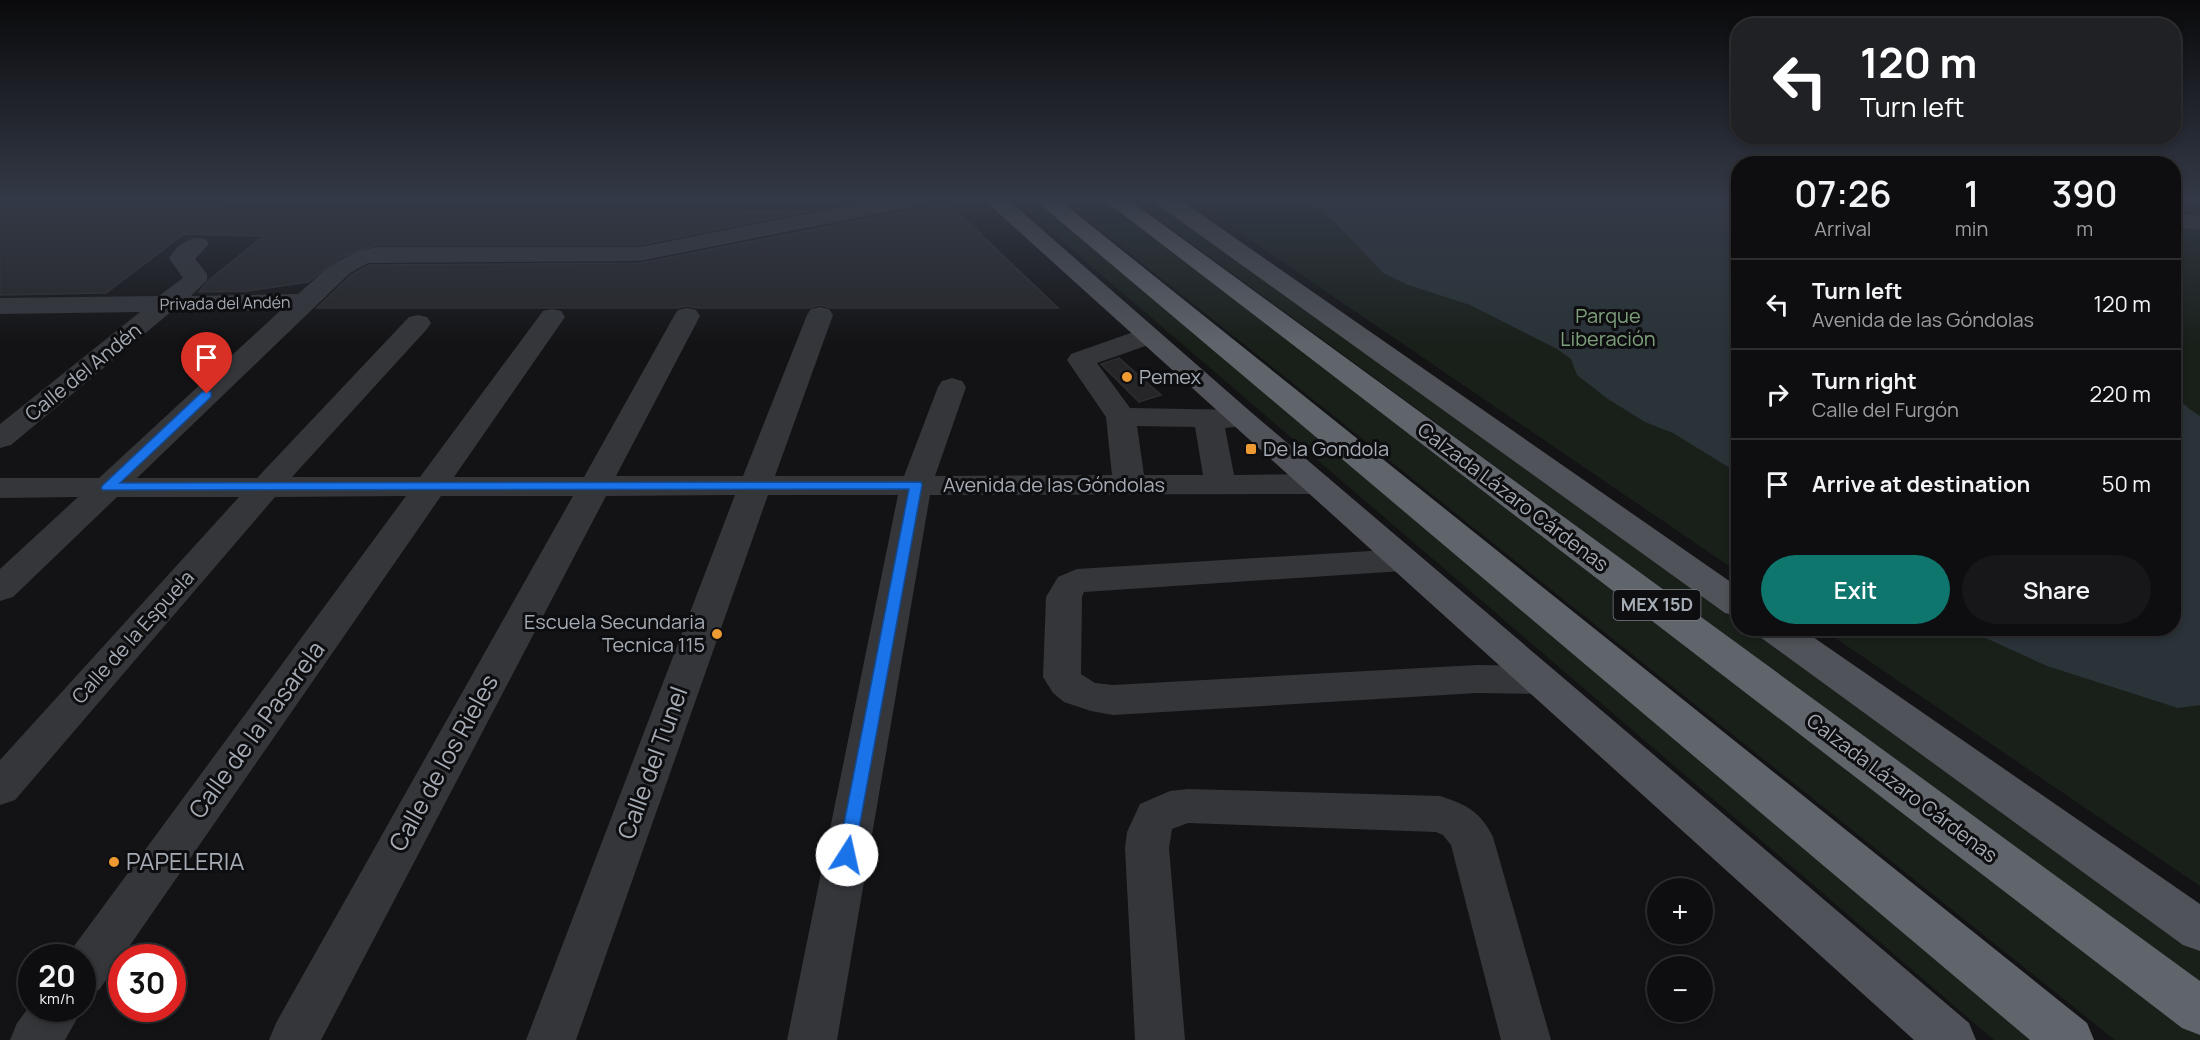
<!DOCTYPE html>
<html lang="en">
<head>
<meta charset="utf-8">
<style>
	:root { --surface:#0e0e10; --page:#171719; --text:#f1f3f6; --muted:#9b9c9f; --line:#2e2e30; --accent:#0f766e }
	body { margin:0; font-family:Manrope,sans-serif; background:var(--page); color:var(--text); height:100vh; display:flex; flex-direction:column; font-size:22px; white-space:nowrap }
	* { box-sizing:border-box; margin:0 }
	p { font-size:20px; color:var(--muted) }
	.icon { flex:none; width:33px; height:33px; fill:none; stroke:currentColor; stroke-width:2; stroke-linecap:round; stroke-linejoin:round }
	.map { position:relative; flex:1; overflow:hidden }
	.drawer { position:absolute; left:1731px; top:156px; width:450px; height:480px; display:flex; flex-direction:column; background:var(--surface); border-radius:24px; box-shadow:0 3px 9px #0003,0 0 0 2px var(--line) }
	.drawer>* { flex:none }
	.banner { position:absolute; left:1731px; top:18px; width:450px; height:126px; border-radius:24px; box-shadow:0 3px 9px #0003,0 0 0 2px var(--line); background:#202124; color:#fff; overflow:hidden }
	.buttons { position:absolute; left:1647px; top:878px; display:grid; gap:12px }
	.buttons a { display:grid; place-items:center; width:66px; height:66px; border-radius:50%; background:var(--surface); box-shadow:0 3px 9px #0003,0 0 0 2px var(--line); font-size:30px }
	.speed { position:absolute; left:18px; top:944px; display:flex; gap:12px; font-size:30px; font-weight:700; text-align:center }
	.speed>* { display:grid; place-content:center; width:78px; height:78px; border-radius:50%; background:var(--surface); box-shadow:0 3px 9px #0003,0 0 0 2px var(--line); line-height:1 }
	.speed small { font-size:15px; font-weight:400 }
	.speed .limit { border:9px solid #d22; background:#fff; color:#111 }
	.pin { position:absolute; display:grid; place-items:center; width:51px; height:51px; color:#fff; margin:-62px -26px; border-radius:50% 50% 50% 0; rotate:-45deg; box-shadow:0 0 6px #0007 }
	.pin .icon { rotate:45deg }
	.me { position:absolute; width:66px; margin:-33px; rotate:10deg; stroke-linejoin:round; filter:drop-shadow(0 0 4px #0008) }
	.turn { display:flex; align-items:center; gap:21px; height:126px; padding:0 30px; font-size:27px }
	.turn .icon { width:78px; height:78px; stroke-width:2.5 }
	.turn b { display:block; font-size:42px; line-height:51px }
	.eta { display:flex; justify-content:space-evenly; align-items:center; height:102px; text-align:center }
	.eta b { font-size:36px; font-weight:600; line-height:42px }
	.button { display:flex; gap:12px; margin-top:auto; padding:12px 30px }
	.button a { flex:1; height:69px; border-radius:36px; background:var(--accent); color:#fff; font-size:24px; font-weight:600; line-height:69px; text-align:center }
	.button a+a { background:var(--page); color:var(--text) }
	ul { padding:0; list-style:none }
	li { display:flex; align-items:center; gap:18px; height:90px; padding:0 30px; border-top:2px solid var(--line) }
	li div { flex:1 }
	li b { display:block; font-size:22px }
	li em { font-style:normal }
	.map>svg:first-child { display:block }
	.green { fill:#19201a }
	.water { fill:#2a3338 }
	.building { fill:#262629; stroke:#2d2e31; stroke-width:1.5 }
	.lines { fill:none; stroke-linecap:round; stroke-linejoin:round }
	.minor { fill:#34363a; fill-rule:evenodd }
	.major { fill:#505359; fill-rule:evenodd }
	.highway { fill:#60646b; fill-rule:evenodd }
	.route { fill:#1a73e8; stroke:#114b97; stroke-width:1.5 }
	.poi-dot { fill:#ed9a33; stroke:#0e0e10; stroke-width:2 }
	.labels { text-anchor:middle; stroke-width:6; stroke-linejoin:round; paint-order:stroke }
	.far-street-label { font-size:16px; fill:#a5acb5; stroke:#0e0e10 }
	.shield { fill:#0e0e10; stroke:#787d84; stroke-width:1.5 }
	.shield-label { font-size:18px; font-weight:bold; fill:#a5acb5 }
	.park-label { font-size:20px; fill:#7ea07c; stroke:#0e0e10 }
	.street-label { font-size:20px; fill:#a5acb5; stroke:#0e0e10 }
	.poi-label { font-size:20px; fill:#a5acb5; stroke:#0e0e10; text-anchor:start }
	.near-street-label { font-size:24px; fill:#a5acb5; stroke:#0e0e10 }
	.near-poi-label { font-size:24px; fill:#a5acb5; stroke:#0e0e10; text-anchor:start }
</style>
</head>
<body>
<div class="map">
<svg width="2200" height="1040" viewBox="0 0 2200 1040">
	<rect width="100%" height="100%" fill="#131315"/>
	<path class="green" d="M1013,199h23l1014,841h-56z
		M1062,199h41l1097,832v9h-85z
		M1131,199h20l587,419v10l15,1 447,318v36z
		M1190,199h548v373z
		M2174,223l26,4v659l-378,-257 352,-1z"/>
	<path class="water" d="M1304,199h434v274l-65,-40 -28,-11 -37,-23 -31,-24 -6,-16 -14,-10 -87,-44 -62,-20 -25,-12 -50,-53z
		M2174,394l14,14 12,8v289l-22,3 -131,-42 -81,-37 208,-1z"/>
	<path class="building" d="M0,199h234l-15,10 591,2 -170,34h-264l-34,12 -34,25 -60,9 -49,1 10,-12 55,-44 -80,-2 -78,59 -106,2z
		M948,203l110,105h-227l-11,-3 -11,3h-112l-10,-2 -10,2h-360l34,-33 18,-10 271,-2z
		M1119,358l42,37 -22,7 -38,-38z"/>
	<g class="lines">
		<path class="minor" d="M884,199h43l-3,5 -8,2 -276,55 -272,2 -18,10 -213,205h120l152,-161 9,-2 9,2 4,6 -4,6 -135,148h128l123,-166 9,-2 9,2 4,6 -111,160h130l90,-161 4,-6 9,-2 9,2 4,6 -84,160h127l64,-161 4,-6 9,-2 9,2 4,6 -58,161h129l34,-89 4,-6 10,-3 10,3 4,6 -31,89 177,-1 -6,-58 -39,-57 4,-6 68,-24 9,-2 9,2 4,6 -4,6 -60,21 33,45 112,2 10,3 5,6 -5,6 -27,3 9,47 83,-1 11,3 5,7 -5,7 -11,3 -387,1 -93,545h-50l111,-545h-130l-192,545h-50l209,-545 -129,1 -285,544h-52l7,-17 297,-527h-132l-342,494 -17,6v-39h-16l340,-461 -131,1 -260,303 -15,5v-45l239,-263h-122l-104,100 -13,4v-32l78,-72 -78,1v-20h99l182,-168 -109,1 -161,134 -11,3v-24l140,-112 -140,2v-16l159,-2 24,-18 -14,-20c9,-13 21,-23 36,-19l4,5 -14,15 12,15v6l-16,16 107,-2c27,-24 42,-40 79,-47h263zM1137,426l58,1 8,48h-59z
			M2174,213l26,3v14l-26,-3z
			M1403,549l12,3 5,8 -5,8 -12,3 -319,21 -2,5 -1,77 14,9 18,2 364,-20 63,1 14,4 5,10 -5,10 -14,4 -63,-1 -364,22 -22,-4 -27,-9 -11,-9 -10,-16 3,-80 12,-20 19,-8z
			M1188,789l252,7c27,9 40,15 53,41l58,203h-50l-50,-195 -8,-10 -7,-3 -248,-9 -16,6 -3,19 16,192h-50l-10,-192 2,-16 13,-28 30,-13z
			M32,1003v5h51l-18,32h-55l7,-17z"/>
		<path class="major" d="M983,199h24l245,214 717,610 7,17h-62z
			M1154,199h25l559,388v29l-13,-3 -568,-409z
			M1755,628h45l400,276v47l-17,-6 -423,-308z"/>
		<path class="highway" d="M1034,199h24l1029,824 7,17h-64z
			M1103,199h25l1072,782v54l-18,-7z"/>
	</g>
	<linearGradient id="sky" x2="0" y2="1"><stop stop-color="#0a0a0c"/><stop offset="0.58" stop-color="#333946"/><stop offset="1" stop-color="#333946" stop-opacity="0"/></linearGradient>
	<rect width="2200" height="344" fill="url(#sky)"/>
	<path class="route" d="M207,391l4,1v5l-91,86 801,-1 1,3 -69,376 -6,2 -7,-2 -2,-6 71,-366 -806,1 -2,-2 2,-3 99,-93z"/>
	<g class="poi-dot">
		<circle cx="1127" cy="377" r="6"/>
		<rect x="1245" y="443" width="12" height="12" rx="3"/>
		<circle cx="717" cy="634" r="6"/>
		<circle cx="114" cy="862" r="6"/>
	</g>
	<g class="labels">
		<g class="far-street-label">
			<text transform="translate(225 303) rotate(-1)" y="6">Privada del Andén</text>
		</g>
		<rect class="shield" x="1613.5" y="590" width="87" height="30" rx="4.5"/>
		<g class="shield-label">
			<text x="1657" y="611">MEX 15D</text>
		</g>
		<g class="park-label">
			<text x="1608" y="323">Parque<tspan x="1608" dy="23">Liberación</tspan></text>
		</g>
		<g class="street-label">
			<text transform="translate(83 372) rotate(-39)" y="7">Calle del Andén</text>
			<text x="1054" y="492">Avenida de las Góndolas</text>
			<text transform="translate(1513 497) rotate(37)" y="7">Calzada Lázaro Cárdenas</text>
			<text transform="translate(133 637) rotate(-48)" y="7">Calle de la Espuela</text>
			<text transform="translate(1902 788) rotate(37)" y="7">Calzada Lázaro Cárdenas</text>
		</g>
		<g class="poi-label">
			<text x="1139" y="384">Pemex</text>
			<text x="1263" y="456">De la Gondola</text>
			<text x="705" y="629" text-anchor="end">Escuela Secundaria<tspan x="705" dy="23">Tecnica 115</tspan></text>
		</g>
		<g class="near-street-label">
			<text transform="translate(257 730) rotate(-54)" y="8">Calle de la Pasarela</text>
			<text transform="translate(444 763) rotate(-61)" y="8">Calle de los Rieles</text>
			<text transform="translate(653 763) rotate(-70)" y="8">Calle del Tunel</text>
		</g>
		<g class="near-poi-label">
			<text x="126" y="870">PAPELERIA</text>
		</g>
	</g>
</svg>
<div class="buttons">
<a>+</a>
<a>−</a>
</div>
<div class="speed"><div>20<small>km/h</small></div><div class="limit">30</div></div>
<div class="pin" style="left:207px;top:394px;background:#d93025"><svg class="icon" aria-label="arrive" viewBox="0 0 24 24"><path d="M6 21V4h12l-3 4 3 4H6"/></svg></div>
<svg class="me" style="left:847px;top:855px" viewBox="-20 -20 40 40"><circle r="19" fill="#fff"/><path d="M0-13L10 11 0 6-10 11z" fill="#1a73e8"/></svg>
<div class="banner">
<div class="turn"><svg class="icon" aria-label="left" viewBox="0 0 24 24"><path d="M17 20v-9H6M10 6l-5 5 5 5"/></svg><div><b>120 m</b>Turn left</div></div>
</div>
<section class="drawer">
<div class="eta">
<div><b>07:26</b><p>Arrival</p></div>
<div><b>1</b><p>min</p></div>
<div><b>390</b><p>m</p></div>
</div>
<ul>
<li><svg class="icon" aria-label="left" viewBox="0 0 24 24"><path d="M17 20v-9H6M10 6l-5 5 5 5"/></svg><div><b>Turn left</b><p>Avenida de las Góndolas</p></div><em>120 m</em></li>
<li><svg class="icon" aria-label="right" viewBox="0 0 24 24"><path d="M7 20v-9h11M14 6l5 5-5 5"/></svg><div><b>Turn right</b><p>Calle del Furgón</p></div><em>220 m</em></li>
<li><svg class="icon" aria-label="arrive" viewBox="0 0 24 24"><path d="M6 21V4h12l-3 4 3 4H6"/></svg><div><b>Arrive at destination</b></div><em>50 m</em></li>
</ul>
<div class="button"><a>Exit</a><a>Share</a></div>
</section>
</div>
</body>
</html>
